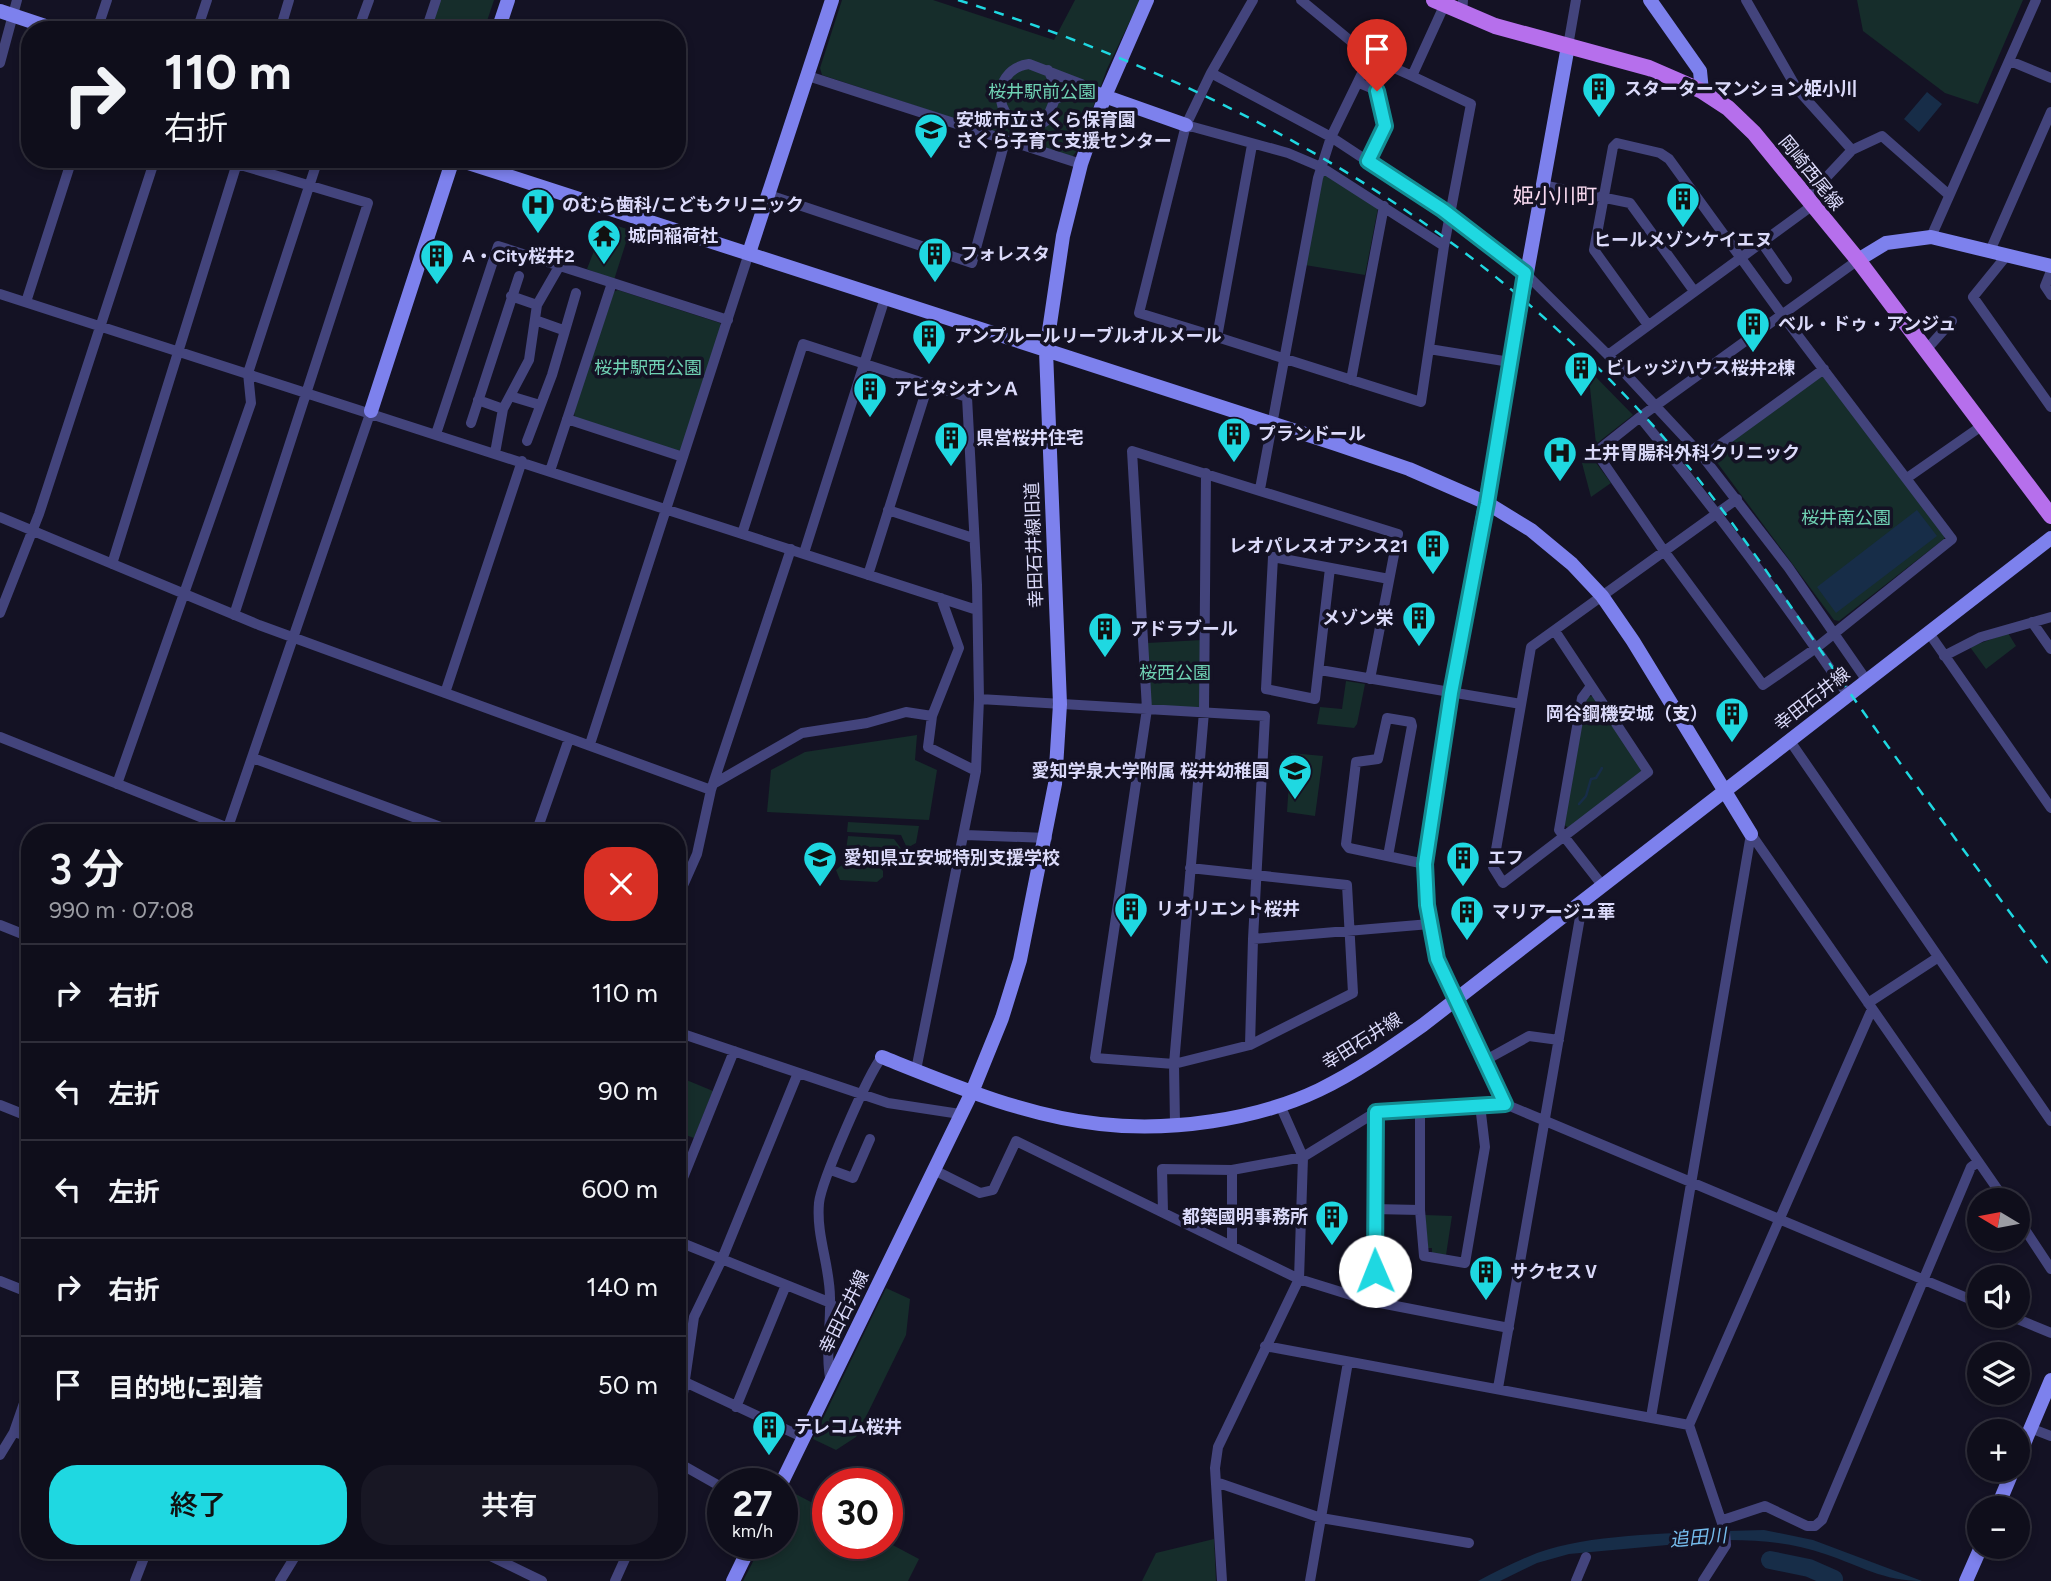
<!DOCTYPE html>
<html lang="ja">
<head>
<meta charset="utf-8">
<style>
	:root { --surface:#0f0e1b; --page:#181724; --text:#f1f3f6; --muted:#9b9ca3; --line:#2f2e3a; --accent:#1fd8e1 }
	body { margin:0; font-family:Figtree,"Noto Sans JP",sans-serif; background:var(--page); color:var(--text); height:100vh; display:flex; flex-direction:column; font-size:26px; white-space:nowrap }
	* { box-sizing:border-box; margin:0 }
	p { font-size:23px; color:var(--muted) }
	.icon { flex:none; width:38px; height:38px; fill:none; stroke:currentColor; stroke-width:2; stroke-linecap:round; stroke-linejoin:round }
	.map { position:relative; flex:1; overflow:hidden }
	.drawer { position:absolute; left:21px; top:824px; width:665px; height:735px; display:flex; flex-direction:column; background:var(--surface); border-radius:28px; box-shadow:0 4px 10px #0003,0 0 0 2px var(--line) }
	.drawer>* { flex:none }
	.top-card { position:absolute; left:21px; top:21px; width:665px; height:147px; border-radius:28px; box-shadow:0 4px 10px #0003,0 0 0 2px var(--line); background:#0f0e1b; color:var(--text); overflow:hidden }
	.needle { width:46px; rotate:280deg }
	.fabs { position:absolute; left:1967px; top:1188px; display:grid; gap:14px }
	.fabs a { display:grid; place-items:center; width:63px; height:63px; border-radius:50%; background:var(--surface); box-shadow:0 4px 10px #0003,0 0 0 2px var(--line); font-size:35px }
	.speed { position:absolute; left:707px; top:1468px; display:flex; gap:14px; font-size:35px; font-weight:700; text-align:center }
	.speed>* { display:grid; place-content:center; width:91px; height:91px; border-radius:50%; background:var(--surface); box-shadow:0 4px 10px #0003,0 0 0 2px var(--line); line-height:1 }
	.speed small { font-size:18px; font-weight:400 }
	.speed .limit { border:10px solid #d22; background:#fff; color:#111 }
	.pin { position:absolute; display:grid; place-items:center; width:60px; height:60px; color:#fff; margin:-72px -30px; border-radius:50% 50% 50% 0; rotate:-45deg; box-shadow:0 0 7px #0007 }
	.pin .icon { rotate:45deg }
	.me { position:absolute; width:77px; margin:-38px; rotate:359deg; stroke-linejoin:round; filter:drop-shadow(0 0 5px #0008) }
	.turn { display:flex; align-items:center; gap:24px; height:147px; padding:0 28px; font-size:32px }
	.turn .icon { width:91px; height:91px; stroke-width:2.5 }
	.turn b { display:block; font-size:49px; line-height:60px }
	.round { display:grid; place-items:center; flex:none; width:74px; height:74px; border-radius:28px; background:var(--page) }
	.overview { display:flex; align-items:center; justify-content:space-between; height:119px; padding:0 28px }
	h1 { font-size:42px; font-weight:600; line-height:52px }
	.button { display:flex; gap:14px; margin-top:auto; padding:14px 28px }
	.button a { flex:1; height:80px; border-radius:28px; background:var(--accent); color:#111; font-size:28px; font-weight:600; line-height:80px; text-align:center }
	.button a+a { background:var(--page); color:var(--text) }
	ul { padding:0; list-style:none }
	li { display:flex; align-items:center; gap:21px; height:98px; padding:0 28px; border-top:2px solid var(--line) }
	li div { flex:1 }
	li b { display:block; font-size:26px }
	li em { font-style:normal }
	.map>svg:first-child { display:block }
	.green { fill:#162d2b }
	.water { fill:#172d48 }
	.lines { fill:none; stroke-linecap:round; stroke-linejoin:round }
	.stream { stroke:#172d48; stroke-width:2.5 }
	.river { stroke:#172d48; stroke-width:18 }
	.street { stroke:#43447c; stroke-width:10 }
	.secondary { stroke:#7d81ed; stroke-width:14 }
	.primary { stroke:#b66fec; stroke-width:16 }
	.rail { stroke:#1fd8e1; stroke-width:2.5; stroke-dasharray:10 9; stroke-linecap:butt }
	.route-casing { stroke:#148c92; stroke-width:18 }
	.route { stroke:#1fd8e1; stroke-width:12 }
	.labels { text-anchor:middle; stroke-width:7; stroke-linejoin:round; paint-order:stroke }
	.poi-label { font-size:18px; font-weight:bold; fill:#dbdafa; stroke:#141224; text-anchor:start }
	.park-label { font-size:18px; fill:#6fd1b3; stroke:#141224 }
	.street-label { font-size:18px; fill:#dbdafa; stroke:#141224 }
	.water-label { font-size:19px; font-style:italic; fill:#75bcec; stroke:#141224 }
	.quarter-label { font-size:21px; fill:#fadbf1; stroke:#141224 }
</style>
</head>
<body>
<div class="map">
<svg width="2051" height="1581" viewBox="0 0 2051 1581">
	<rect width="100%" height="100%" fill="#141224"/>
	<path class="green" d="M439,0h55l-10,30h-34l-15,-6 -2,-5z
		M842,0h91l121,40 21,-40h65l-33,69 -29,80 -5,7h-6l-245,-81 -2,-7z
		M1857,0h166l-45,104 -33,-11 -82,-62z
		M1322,172l56,36 -13,67 -60,-10z
		M605,222l25,8 -16,50 -27,-11z
		M618,290l102,33 1,5 -39,121 -5,3 -102,-33 -1,-7 39,-120z
		M1588,369l45,46 -37,29z
		M1821,375l5,2 119,158 -1,4 -105,82 -5,-1 -121,-163 1,-5z
		M1591,456l20,27 -20,14 -9,-34z
		M2008,633l8,13 -30,23 -16,-22z
		M1202,640v63l-4,6 -48,-1 -3,-65z
		M1346,681l19,3 -8,40 -3,4 -37,-4 3,-17 22,2z
		M1593,696l48,71v7l-71,55 -7,-5 24,-127z
		M917,735l-2,25 22,10 -8,50 -162,-8 4,-42 34,-18z
		M1291,753l32,3 -8,60 -28,-4z
		M848,822l71,4 -3,17 -9,5 -6,-13 -54,-3z
		M848,836l46,3 9,12 -11,6 -42,-3 -4,-4z
		M844,863l34,2 5,6v6l-6,5 -37,-2 -4,-10z
		M684,1079l29,12 -19,47 -17,-6v-37z
		M1425,1215l27,1 -6,39 -14,-2v-5h-4z
		M886,1288l24,11 -4,36 -50,102 -20,13 -23,-11z
		M788,1490l40,21v33l59,-2 32,17 -11,22h-165l19,-37h20v-42z
		M1214,1539l2,42h-74l14,-28z"/>
	<path class="water" d="M1927,92l15,12 -23,28 -15,-13z
		M1917,510l20,26 -101,77 -19,-26z
		M1764,1530l49,10 109,41c-39,0 -61,-15 -97,-27 -32,-11 -62,-14 -96,-14l-2,-9z
		M1722,1531v9l-153,14 -32,9 -37,18h-22c19,-10 39,-20 59,-28 52,-19 129,-19 185,-22z"/>
	<g class="lines">
		<path class="stream" d="M1579,804l7,-8 5,-17 5,-1 6,-10"/>
		<path class="river" d="M1770,1560l39,8 25,11 -1,2"/>
		<path class="street" d="M1301,0l69,57 42,19 32,-70
			M1746,0l51,89 55,61 30,-14 67,59
			M1462,14l1,-14
			M97,30l10,-30
			M197,30l10,-30
			M280,30l9,-30
			M358,30l11,-30
			M426,30l10,-30
			M1568,46l8,-46
			M2010,61l41,17
			M0,63l17,-63
			M1029,64l52,20 9,7 -15,1 -20,7 -9,22 -5,3c-48,10 -55,-54 -12,-60z
			M1048,70l8,16 -1,13
			M1211,73l120,64 111,73 83,63 83,82 95,102 85,110 79,114
			M808,76l273,88
			M1412,76l59,28 -27,142
			M1359,83l19,8 7,35 -17,35
			M1186,125l102,28 33,14 123,79 -23,156 -204,-65 35,-192
			M1542,185l88,18 64,88
			M769,195l203,68 33,-122
			M1807,198l45,-48
			M1931,237l105,-237
			M1762,243l25,36
			M1990,251l61,-139
			M2007,255l-34,42 78,110
			M2051,271l-6,15 6,9
			M0,294l977,316
			M511,296l26,9
			M26,302l46,-143
			M535,320l28,10
			M1648,325l-54,-75 19,-103 4,-4 43,10 9,6 114,157 169,223 -136,109 -53,37 -99,-134 -68,-99 44,-35c73,90 143,182 208,278
			M1217,337l-78,-24 47,-188 25,-52 42,-73
			M1429,349l81,13
			M1926,350l26,-29
			M1608,355l205,-150
			M1351,380l33,-174
			M510,396l30,9
			M478,400l25,9
			M1640,417l218,-157
			M567,419l116,38
			M471,423l48,-147
			M436,434l62,-188 230,74
			M527,441l25,-66 24,-82
			M495,453l8,-44 26,-49 8,-55 23,-40
			M1703,457l121,-88
			M550,471l62,-188
			M1907,478l76,-53
			M1260,489l58,-311 13,-41 39,-80
			M888,510l85,28
			M0,517l259,108 452,165
			M742,534l61,-190 164,53 10,188 2,114
			M804,553l81,-255
			M112,564l126,-404
			M1330,568l-15,131 -49,-10 7,-132 116,22
			M868,575l60,-190
			M0,613l39,-99 116,-355
			M234,615l134,-412 -131,-39
			M2032,622l19,27
			M1555,631l93,141 -145,111 -10,-16 38,-220 206,-148
			M1929,633l122,175
			M1944,656l37,-19 70,-20
			M1320,670l201,34
			M1591,686l-9,12 -23,132 43,55
			M445,693l77,-232
			M0,737l228,91
			M1790,741l261,380
			M590,744l159,-491
			M253,758l204,75
			M976,771l3,-72 286,17 -12,223 177,-15
			M715,783l87,-50 65,-10 39,-11 26,4
			M117,784l134,-381 -3,-30 70,-214
			M226,833l145,-422
			M536,833l33,-94
			M1751,834l254,366
			M965,835l82,3
			M1388,856l24,-130 -1,-4 -24,-4 -9,41 -22,3 -10,82 3,4 76,16
			M1190,868l157,17 6,108 -103,52 -76,19 -79,-6 52,-349 -15,-258 266,83 -28,145
			M677,899l20,-45 14,-64 80,-241
			M0,925l30,12
			M1868,1003l69,-45
			M677,1032l211,71 72,11
			M1250,1045l3,-106
			M1484,1061l45,-25 30,4
			M916,1070l60,-299 -48,-24 4,-31 27,-68 -18,-50
			M0,1105l30,12
			M1420,1108v102l4,46 41,7 20,-116 -5,-42
			M1175,1124l-1,-60 30,-352 2,-239
			M831,1170l22,8 17,-39
			M934,1170l46,23 13,-3 23,-49 283,138 71,22 139,27
			M677,1193l57,-142
			M1373,1209l47,1
			M1163,1212l-1,-43 70,1 71,-13 73,-45 129,-8 474,199
			M2018,1219l33,50
			M677,1241l154,62
			M1232,1246v-76
			M0,1281l30,12
			M1370,1301l5,-30 1,-159
			M2010,1316l41,17
			M1265,1346l424,79
			M685,1382l115,54
			M831,1383c-6,-28 0,-56 -1,-85 0,-32 -14,-62 -11,-95 2,-21 49,-129 63,-146
			M1498,1388l85,-488
			M736,1407l50,-122
			M1651,1417l100,-583
			M2030,1428l21,8
			M14,1432l16,5
			M677,1435l17,-118 28,-58 76,-186
			M0,1455l14,-23 16,-46
			M677,1462l46,26
			M1216,1482l105,36 148,25
			M1723,1520l42,-14 42,20h8l7,-6 149,-353 7,-5
			M478,1550l64,31
			M135,1581l12,-31
			M280,1581l19,-31
			M615,1581l14,-31
			M1222,1581l-7,-113 3,-21 81,-168 4,-122 -23,-52
			M1310,1581l38,-219
			M1576,1581l10,-24
			M1703,1581l23,-36 -1,-13 -36,-107 183,-416"/>
		<path class="secondary" d="M1650,0l50,71 2,20
			M0,11l57,19
			M498,30l10,-30
			M1090,91l96,34
			M456,159l880,285 73,25 78,34 44,27 41,34 30,32 31,45 118,193
			M749,253l83,-253
			M1858,260l28,-17 45,-6 120,29
			M371,411l82,-252
			M882,1057c70,28 143,59 218,67 70,8 156,-4 219,-34 37,-18 70,-41 104,-65l628,-487
			M1505,1104l-68,-145 -10,-54 -2,-41 26,-171 117,-647
			M2018,1458l33,-78
			M781,1484l191,-392 30,-74 18,-58 35,-176 5,-80 -14,-353 17,-115 18,-72 24,-68 42,-96
			M1997,1508l16,-38
			M733,1581l18,-37
			M1966,1581l15,-34"/>
		<path class="primary" d="M1434,0l61,26 154,42 53,23 26,17 26,25 104,127 193,256"/>
		<path class="rail" d="M958,0c273,85 517,222 707,439 63,72 115,152 169,231 70,101 144,199 217,298"/>
	</g>
	<g class="lines">
		<g class="route-casing">
			<path id="route" d="M1375,1271l1,-159 129,-8 -68,-145 -10,-54 -2,-41 26,-171 36,-190 38,-230 -82,-63 -75,-49 17,-35 -8,-35"/>
		</g>
		<use href="#route" class="route"/>
	</g>
	<defs>
		<g id="building-pin" transform="scale(1.75)"><path d="M0 17L-7.5 6A9.5 9.5 0 1 1 7.5 6Z" fill="#1fd8e1" stroke="#141224"/><path d="M-4-6H4V6H1V3H-1V6H-4ZM-2.5-4.3h1.7v1.8h-1.7ZM.8-4.3h1.7v1.8H.8ZM-2.5-1h1.7V.8h-1.7ZM.8-1h1.7V.8H.8Z" fill="#111"/></g>
		<g id="school-pin" transform="scale(1.75)"><path d="M0 17L-7.5 6A9.5 9.5 0 1 1 7.5 6Z" fill="#1fd8e1" stroke="#141224"/><path d="M0-5L7-2L0 1L-7-2ZM-4 1L0 2.5L4 1V4Q0 6-4 4Z" fill="#111"/></g>
		<g id="hospital-pin" transform="scale(1.75)"><path d="M0 17L-7.5 6A9.5 9.5 0 1 1 7.5 6Z" fill="#1fd8e1" stroke="#141224"/><path d="M-5-5h3v3.5h4V-5h3V5h-3V1.5h-4V5h-3Z" fill="#111"/></g>
		<g id="temple-pin" transform="scale(1.75)"><path d="M0 17L-7.5 6A9.5 9.5 0 1 1 7.5 6Z" fill="#1fd8e1" stroke="#141224"/><path d="M0-6L5-2H3V0L6.5 2.5H4V6H1.5V3h-3V6H-4V2.5H-6.5L-3 0V-2H-5Z" fill="#111"/></g>
	</defs>
	<g fill-rule="evenodd">
		<use href="#building-pin" x="1599" y="89"/>
		<use href="#school-pin" x="931" y="130"/>
		<use href="#building-pin" x="1683" y="199"/>
		<use href="#hospital-pin" x="538" y="205"/>
		<use href="#temple-pin" x="604" y="236"/>
		<use href="#building-pin" x="935" y="254"/>
		<use href="#building-pin" x="437" y="256"/>
		<use href="#building-pin" x="1753" y="324"/>
		<use href="#building-pin" x="929" y="336"/>
		<use href="#building-pin" x="1581" y="368"/>
		<use href="#building-pin" x="870" y="389"/>
		<use href="#building-pin" x="1234" y="434"/>
		<use href="#building-pin" x="951" y="438"/>
		<use href="#hospital-pin" x="1560" y="453"/>
		<use href="#building-pin" x="1433" y="546"/>
		<use href="#building-pin" x="1419" y="618"/>
		<use href="#building-pin" x="1105" y="629"/>
		<use href="#building-pin" x="1732" y="714"/>
		<use href="#school-pin" x="1295" y="771"/>
		<use href="#school-pin" x="820" y="858"/>
		<use href="#building-pin" x="1463" y="858"/>
		<use href="#building-pin" x="1131" y="909"/>
		<use href="#building-pin" x="1467" y="912"/>
		<use href="#building-pin" x="1332" y="1217"/>
		<use href="#building-pin" x="1486" y="1272"/>
		<use href="#building-pin" x="769" y="1427"/>
	</g>
	<g class="labels">
		<g class="poi-label">
			<text x="1624" y="95">スターターマンション姫小川</text>
			<text x="956" y="126">安城市立さくら保育園<tspan x="956" dy="21">さくら子育て支援センター</tspan></text>
			<text x="562" y="211">のむら歯科/こどもクリニック</text>
			<text x="628" y="242">城向稲荷社</text>
			<text x="1683" y="246" text-anchor="middle">ヒールメゾンケイエヌ</text>
			<text x="960" y="260">フォレスタ</text>
			<text x="462" y="262">A・City桜井2</text>
			<text x="1778" y="330">ベル・ドゥ・アンジュ</text>
			<text x="954" y="342">アンプルールリーブルオルメール</text>
			<text x="1606" y="374">ビレッジハウス桜井2棟</text>
			<text x="894" y="395">アビタシオンＡ</text>
			<text x="1258" y="440">プランドール</text>
			<text x="976" y="444">県営桜井住宅</text>
			<text x="1584" y="459">土井胃腸科外科クリニック</text>
			<text x="1408" y="552" text-anchor="end">レオパレスオアシス21</text>
			<text x="1394" y="624" text-anchor="end">メゾン栄</text>
			<text x="1130" y="635">アドラブール</text>
			<text x="1708" y="720" text-anchor="end">岡谷鋼機安城（支）</text>
			<text x="1270" y="777" text-anchor="end">愛知学泉大学附属 桜井幼稚園</text>
			<text x="844" y="864">愛知県立安城特別支援学校</text>
			<text x="1488" y="864">エフ</text>
			<text x="1156" y="915">リオリエント桜井</text>
			<text x="1492" y="918">マリアージュ華</text>
			<text x="1308" y="1223" text-anchor="end">都築國明事務所</text>
			<text x="1510" y="1278">サクセスⅤ</text>
			<text x="794" y="1433">テレコム桜井</text>
		</g>
		<g class="park-label">
			<text x="1042" y="98">桜井駅前公園</text>
			<text x="648" y="374">桜井駅西公園</text>
			<text x="1846" y="524">桜井南公園</text>
			<text x="1175" y="679">桜西公園</text>
		</g>
		<g class="street-label">
			<text transform="translate(1811 173) rotate(51)" y="6">岡崎西尾線</text>
			<text transform="translate(1034 545) rotate(-92)" y="6">幸田石井線旧道</text>
			<text transform="translate(1812 699) rotate(-38)" y="6">幸田石井線</text>
			<text transform="translate(1362 1041) rotate(-32)" y="6">幸田石井線</text>
			<text transform="translate(844 1312) rotate(-64)" y="6">幸田石井線</text>
		</g>
		<g class="water-label">
			<text transform="translate(1698 1537) rotate(-5)" y="7">追田川</text>
		</g>
		<g class="quarter-label">
			<text x="1555" y="203">姫小川町</text>
		</g>
	</g>
</svg>
<div class="fabs">
<a><svg class="needle" viewBox="-14 -14 28 28"><path d="M0-13l5 13h-10z" fill="#e53935"/><path d="M0 13l5-13h-10z" fill="#9b9ca3"/></svg></a>
<a><svg class="icon" aria-label="sound" viewBox="0 0 24 24"><path d="M4 9h4l5-4v14l-5-4H4zM17 9q2 3 0 6"/></svg></a>
<a><svg class="icon" aria-label="layers" viewBox="0 0 24 24"><path d="M12 4l9 5-9 5-9-5zM3 14l9 5 9-5"/></svg></a>
<a>+</a>
<a>−</a>
</div>
<div class="speed"><div>27<small>km/h</small></div><div class="limit">30</div></div>
<div class="pin" style="left:1377px;top:91px;background:#d93025"><svg class="icon" aria-label="arrive" viewBox="0 0 24 24"><path d="M6 21V4h12l-3 4 3 4H6"/></svg></div>
<svg class="me" style="left:1375px;top:1271px" viewBox="-20 -20 40 40"><circle r="19" fill="#fff"/><path d="M0-13L10 11 0 6-10 11z" fill="#1fd8e1"/></svg>
<div class="top-card">
<div class="turn"><svg class="icon" aria-label="right" viewBox="0 0 24 24"><path d="M7 20v-9h11M14 6l5 5-5 5"/></svg><div><b>110 m</b>右折</div></div>
</div>
<section class="drawer">
<div class="overview"><div><h1>3 分</h1><p>990 m · 07:08</p></div><a class="round" style="background:#d93025;color:#fff"><svg class="icon" aria-label="close" viewBox="0 0 24 24"><path d="M6 6l12 12M18 6L6 18"/></svg></a></div>
<ul>
<li><svg class="icon" aria-label="right" viewBox="0 0 24 24"><path d="M7 20v-9h11M14 6l5 5-5 5"/></svg><div><b>右折</b></div><em>110 m</em></li>
<li><svg class="icon" aria-label="left" viewBox="0 0 24 24"><path d="M17 20v-9H6M10 6l-5 5 5 5"/></svg><div><b>左折</b></div><em>90 m</em></li>
<li><svg class="icon" aria-label="left" viewBox="0 0 24 24"><path d="M17 20v-9H6M10 6l-5 5 5 5"/></svg><div><b>左折</b></div><em>600 m</em></li>
<li><svg class="icon" aria-label="right" viewBox="0 0 24 24"><path d="M7 20v-9h11M14 6l5 5-5 5"/></svg><div><b>右折</b></div><em>140 m</em></li>
<li><svg class="icon" aria-label="arrive" viewBox="0 0 24 24"><path d="M6 21V4h12l-3 4 3 4H6"/></svg><div><b>目的地に到着</b></div><em>50 m</em></li>
</ul>
<div class="button"><a>終了</a><a>共有</a></div>
</section>
</div>
</body>
</html>
